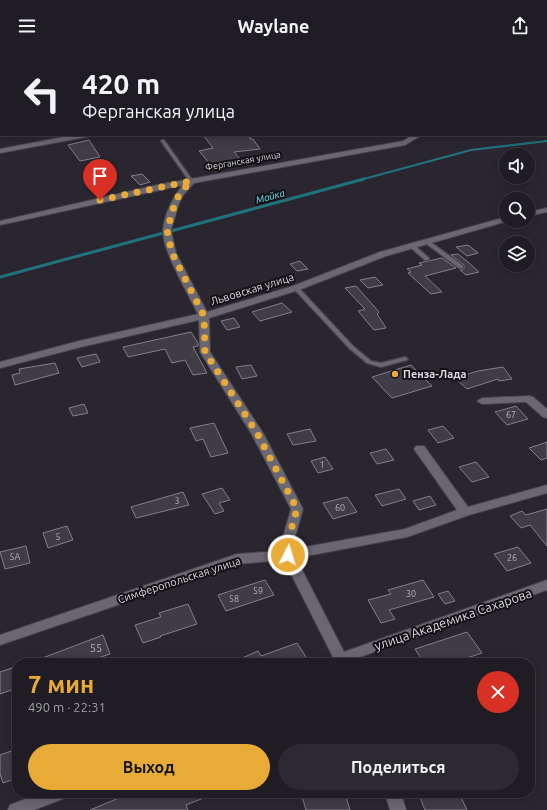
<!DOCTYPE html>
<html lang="ru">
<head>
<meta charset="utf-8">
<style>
	:root { --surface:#201c23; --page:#2d2930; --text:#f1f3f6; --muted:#a2a1a6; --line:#3d3a41; --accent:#e8ab37 }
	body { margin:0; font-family:Ubuntu,sans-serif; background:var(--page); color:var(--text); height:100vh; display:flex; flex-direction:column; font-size:15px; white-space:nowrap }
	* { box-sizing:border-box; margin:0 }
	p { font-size:13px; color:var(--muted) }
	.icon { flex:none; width:22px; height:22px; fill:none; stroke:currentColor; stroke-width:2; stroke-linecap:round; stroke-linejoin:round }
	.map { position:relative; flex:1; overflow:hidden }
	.drawer { position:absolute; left:12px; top:606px; width:523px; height:140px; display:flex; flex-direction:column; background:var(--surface); border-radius:16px; box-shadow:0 2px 10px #0003,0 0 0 1px var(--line) }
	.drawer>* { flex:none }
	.top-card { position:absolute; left:0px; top:0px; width:547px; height:84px; box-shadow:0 2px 10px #0003,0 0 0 1px var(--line); background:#201c23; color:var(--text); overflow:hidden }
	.fabs { position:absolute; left:499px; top:96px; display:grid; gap:8px }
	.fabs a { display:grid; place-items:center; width:36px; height:36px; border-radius:50%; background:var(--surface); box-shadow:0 2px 10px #0003,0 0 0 1px var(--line); font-size:20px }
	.pin { position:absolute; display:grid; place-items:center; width:34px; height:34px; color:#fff; margin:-41px -17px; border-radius:50% 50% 50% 0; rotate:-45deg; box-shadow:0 0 4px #0007 }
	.pin .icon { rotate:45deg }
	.me { position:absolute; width:44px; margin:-22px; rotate:5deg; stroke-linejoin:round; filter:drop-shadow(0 0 3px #0008) }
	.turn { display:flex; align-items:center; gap:14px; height:84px; padding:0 16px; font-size:18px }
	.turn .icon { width:52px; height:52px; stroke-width:2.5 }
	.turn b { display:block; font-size:28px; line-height:34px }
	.round { display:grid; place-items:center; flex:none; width:42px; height:42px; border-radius:21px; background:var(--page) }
	.headline { display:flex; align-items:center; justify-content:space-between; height:68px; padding:0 16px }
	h1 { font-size:24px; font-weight:700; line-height:30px; color:var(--accent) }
	.cta { display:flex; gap:8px; margin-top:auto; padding:8px 16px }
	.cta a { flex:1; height:46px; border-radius:24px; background:var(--accent); color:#111; font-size:16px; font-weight:700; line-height:46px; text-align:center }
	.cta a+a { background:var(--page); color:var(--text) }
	header { display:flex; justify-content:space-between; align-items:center; height:52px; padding:0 16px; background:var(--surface); font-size:18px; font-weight:700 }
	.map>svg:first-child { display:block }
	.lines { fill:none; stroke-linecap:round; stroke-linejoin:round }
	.stream-far1 { stroke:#20737e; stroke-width:2 }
	.stream { stroke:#20737e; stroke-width:3 }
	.building { fill:#403c46; stroke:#837f8a }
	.service-casing { stroke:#46434b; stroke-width:2.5 }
	.minor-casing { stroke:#46434b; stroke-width:2 }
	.service { fill:#6b6772; fill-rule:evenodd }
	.minor { fill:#6b6772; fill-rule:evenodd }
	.route { stroke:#e8ab37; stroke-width:7; stroke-dasharray:0 12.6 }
	.poi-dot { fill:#e8ab37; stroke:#121014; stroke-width:1.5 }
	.labels { text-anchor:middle; stroke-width:4; stroke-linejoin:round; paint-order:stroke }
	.far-street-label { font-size:9px; fill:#dad8de; stroke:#121014 }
	.number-label { font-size:9px; fill:#b4b1b8 }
	.far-water-label { font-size:10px; font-style:italic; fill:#71e6f7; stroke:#121014 }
	.street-label { font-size:11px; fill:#dad8de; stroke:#121014 }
	.poi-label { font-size:11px; font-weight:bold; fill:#dad8de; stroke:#121014; text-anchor:start }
	.near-number-label { font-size:11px; fill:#b4b1b8 }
	.near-street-label { font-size:13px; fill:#dad8de; stroke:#121014 }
</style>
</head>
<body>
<header><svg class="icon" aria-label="menu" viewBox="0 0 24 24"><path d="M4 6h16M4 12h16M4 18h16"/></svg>Waylane<svg class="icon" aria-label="share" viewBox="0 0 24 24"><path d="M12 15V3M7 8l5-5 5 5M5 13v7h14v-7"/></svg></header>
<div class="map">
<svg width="547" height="758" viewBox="0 0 547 758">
	<rect width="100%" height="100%" fill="#2a262f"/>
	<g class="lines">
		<path class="stream-far1" d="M360,128l111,-30 76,-9"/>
		<path class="stream" d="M0,225l364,-98"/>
	</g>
	<path class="building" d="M203,83h47v4h3l7,10 -26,3 7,8 -30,5 -12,-14 14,-3z
		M89,88l11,17 -20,4 -12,-16z
		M142,122l8,8 -10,3 -9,-9z
		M468,193l10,8 -11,3 -11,-9z
		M458,202l10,8 11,10 -13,3 -6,-5 4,-1v-4l-13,-10z
		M442,206l14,10 -31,8 17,16 -11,2 -23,-21 3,-1 -4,-3 15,-4 -3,-2z
		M300,209l8,8 -11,2 -7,-7z
		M375,225l8,8 -15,3 -8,-8z
		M356,234l23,26 -2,2 9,14 -12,2 -16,-19 7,-2 -20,-21z
		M282,251l10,9 -32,9 -8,-9z
		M234,266l6,9 -13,3 -6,-9z
		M191,280l7,11v3l-5,1 14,26 -14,2 -8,-15 -13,3 -7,-14 -37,8 -5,-10z
		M96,302l4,8 -18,5 -5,-9z
		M55,311l4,10 -44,12 -3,-10 8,-2 -1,-4z
		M251,313l6,11 -15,3 -6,-12z
		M411,313l21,21 -40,12 -20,-21z
		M503,315l9,12 -13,2 -1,-2 -31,10 -12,-11 23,-7z
		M84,352l4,9 -15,3 -4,-8z
		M516,354l12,13 -21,6 -12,-13z
		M214,371l14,30 -17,4 -8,-18 -7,2 -6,-13z
		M443,374l11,12 -16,5 -10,-13z
		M310,377l6,12 -23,4 -6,-11z
		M547,390v16l-6,2 -12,-12z
		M386,397l8,11 -17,4 -7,-11z
		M325,405l8,12 -15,4 -7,-12z
		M476,410l13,15 -17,5 -13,-15z
		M222,436l8,12 -11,3 5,8 -9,3 -13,-20z
		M399,437l7,10 -24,7 -7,-11z
		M183,440l6,13 -53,13 -5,-11z
		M430,444l6,9 -17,5 -6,-9z
		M347,445l10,15 -24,7 -10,-16z
		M547,457v37l-17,-21 -9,3 -11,-12 12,-5 4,4z
		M67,474l6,14 -25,8 -5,-15z
		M26,494l4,17 -25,6 -5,-17z
		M518,495l13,16 -24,8 -13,-17z
		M265,528l9,15 -48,16 -8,-16z
		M423,528l11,17 -45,13 6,9 -14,4 -13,-23 23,-6 -3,-4z
		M448,539l7,10 -10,3 -7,-10z
		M188,552l9,20 -37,12 1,1 -18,6 -8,-18 26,-8 -2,-4z
		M467,580l15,21 -30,10h-28l-9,-14z
		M103,583l7,19 -27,9h-50l-1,-1z
		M297,591l13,20h-79l27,-12 3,5z
		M15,615l2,5v16l-17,6v-22z
		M17,697v29l-14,5 -3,-9v-19z
		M131,741h83v1l-28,11 2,5h-98z
		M301,741h29l1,3 14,-3 5,17h-44z
		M418,741h41l8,17h-42z"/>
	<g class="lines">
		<g class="service-casing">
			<path id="service" d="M504,0h4v1h-4z
				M162,88h2l29,41 -1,1h-2l-29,-41z
				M424,188h4l35,26v2h-4l-35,-26z
				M410,193h4l15,13v2h-4l-15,-13z
				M294,235h4l55,59 18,15 10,2 24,-6 3,2 -1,1 -26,7 -14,-4 -18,-15 -55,-59z"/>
		</g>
		<g class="minor-casing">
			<path id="minor" d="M148,0h6l1,1h-6z
				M297,0h6l1,1h-6z
				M546,9h1v4h-1z
				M0,37h1l-1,5z
				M74,83h16l-4,2 -86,16v-4z
				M413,83h9l-17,10 -211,38 -10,11 -5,9 -8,27 5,23 31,59 86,-26 87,-34 126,-35v4h2l-122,35 -87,34 -90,28 1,34 53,81 40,76 -10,35 1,5 111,-20 52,-19 -43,-61 2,-3h8l44,61 79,-22v8l-78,22 -62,22 -111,21 48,94 203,-72v10l-198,71 1,2h-14l-52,-103 -46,4 -238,81v-10l237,-81 44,-3v-7l10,-35 -40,-76 -51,-81 -1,-32 -118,27 -81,21v-6l79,-21 119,-27c-9,-19 -37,-65 -35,-85 2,-15 10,-33 20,-44l-183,40v-4l157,-36 246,-44z
				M547,156v4l-19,4v-4z
				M529,344l4,1 14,12v9l-4,-1 -17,-15 -44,2 -5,-3 5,-3z
				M41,741h26l-2,5 -31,12h-26l2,-5z
				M385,741h16l5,17h-16z"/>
		</g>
		<use href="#service" class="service"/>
		<use href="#minor" class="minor"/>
	</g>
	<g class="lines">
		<path class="route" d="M100,148l91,-19 -11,12 -5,10 -8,27 5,23 32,63 1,36 52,81 40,76 -10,35 1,11"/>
	</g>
	<circle class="poi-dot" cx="395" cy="322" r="4"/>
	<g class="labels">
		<g class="far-street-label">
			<text transform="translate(243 109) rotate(-10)" y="3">Ферганская улица</text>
		</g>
		<g class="number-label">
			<text x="511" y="366">67</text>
			<text x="322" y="416">1</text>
			<text x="177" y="452">3</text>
			<text x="340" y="459">60</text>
			<text x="58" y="488">5</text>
			<text x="15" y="508">5А</text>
			<text x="512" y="509">26</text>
			<text x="258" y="542">59</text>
			<text x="411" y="545">30</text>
			<text x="234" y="550">58</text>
		</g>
		<g class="far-water-label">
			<text transform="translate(270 144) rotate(-15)" y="4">Мойка</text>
		</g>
		<g class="street-label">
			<text transform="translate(252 237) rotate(-17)" y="4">Львовская улица</text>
			<text transform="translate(179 528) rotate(-18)" y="4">Симферопольская улица</text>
		</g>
		<g class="poi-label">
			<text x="403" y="326">Пенза-Лада</text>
		</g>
		<g class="near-number-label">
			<text x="96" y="600">55</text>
		</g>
		<g class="near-street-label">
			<text transform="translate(453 567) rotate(-19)" y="5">улица Академика Сахарова</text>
		</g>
	</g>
</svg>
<div class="fabs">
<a><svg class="icon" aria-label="sound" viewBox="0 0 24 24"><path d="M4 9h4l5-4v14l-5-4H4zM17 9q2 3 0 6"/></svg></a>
<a><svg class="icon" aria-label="search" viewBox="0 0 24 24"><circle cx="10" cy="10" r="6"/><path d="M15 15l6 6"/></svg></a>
<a><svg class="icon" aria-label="layers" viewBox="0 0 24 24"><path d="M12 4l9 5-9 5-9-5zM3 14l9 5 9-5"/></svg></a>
</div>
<div class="pin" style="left:100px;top:148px;background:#d93025"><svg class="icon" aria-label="arrive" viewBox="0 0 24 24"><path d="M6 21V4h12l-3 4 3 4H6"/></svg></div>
<svg class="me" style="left:288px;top:503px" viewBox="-20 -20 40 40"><circle r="17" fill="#e8ab37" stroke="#fff" stroke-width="3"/><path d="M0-11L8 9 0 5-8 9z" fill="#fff"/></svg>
<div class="top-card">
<div class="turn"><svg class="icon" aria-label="left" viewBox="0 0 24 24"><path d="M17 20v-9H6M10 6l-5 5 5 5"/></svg><div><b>420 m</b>Ферганская улица</div></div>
</div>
<section class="drawer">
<div class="headline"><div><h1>7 мин</h1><p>490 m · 22:31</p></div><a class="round" style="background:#d93025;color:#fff"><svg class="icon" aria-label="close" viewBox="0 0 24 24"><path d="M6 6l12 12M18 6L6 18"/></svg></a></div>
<div class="cta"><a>Выход</a><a>Поделиться</a></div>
</section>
</div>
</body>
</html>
